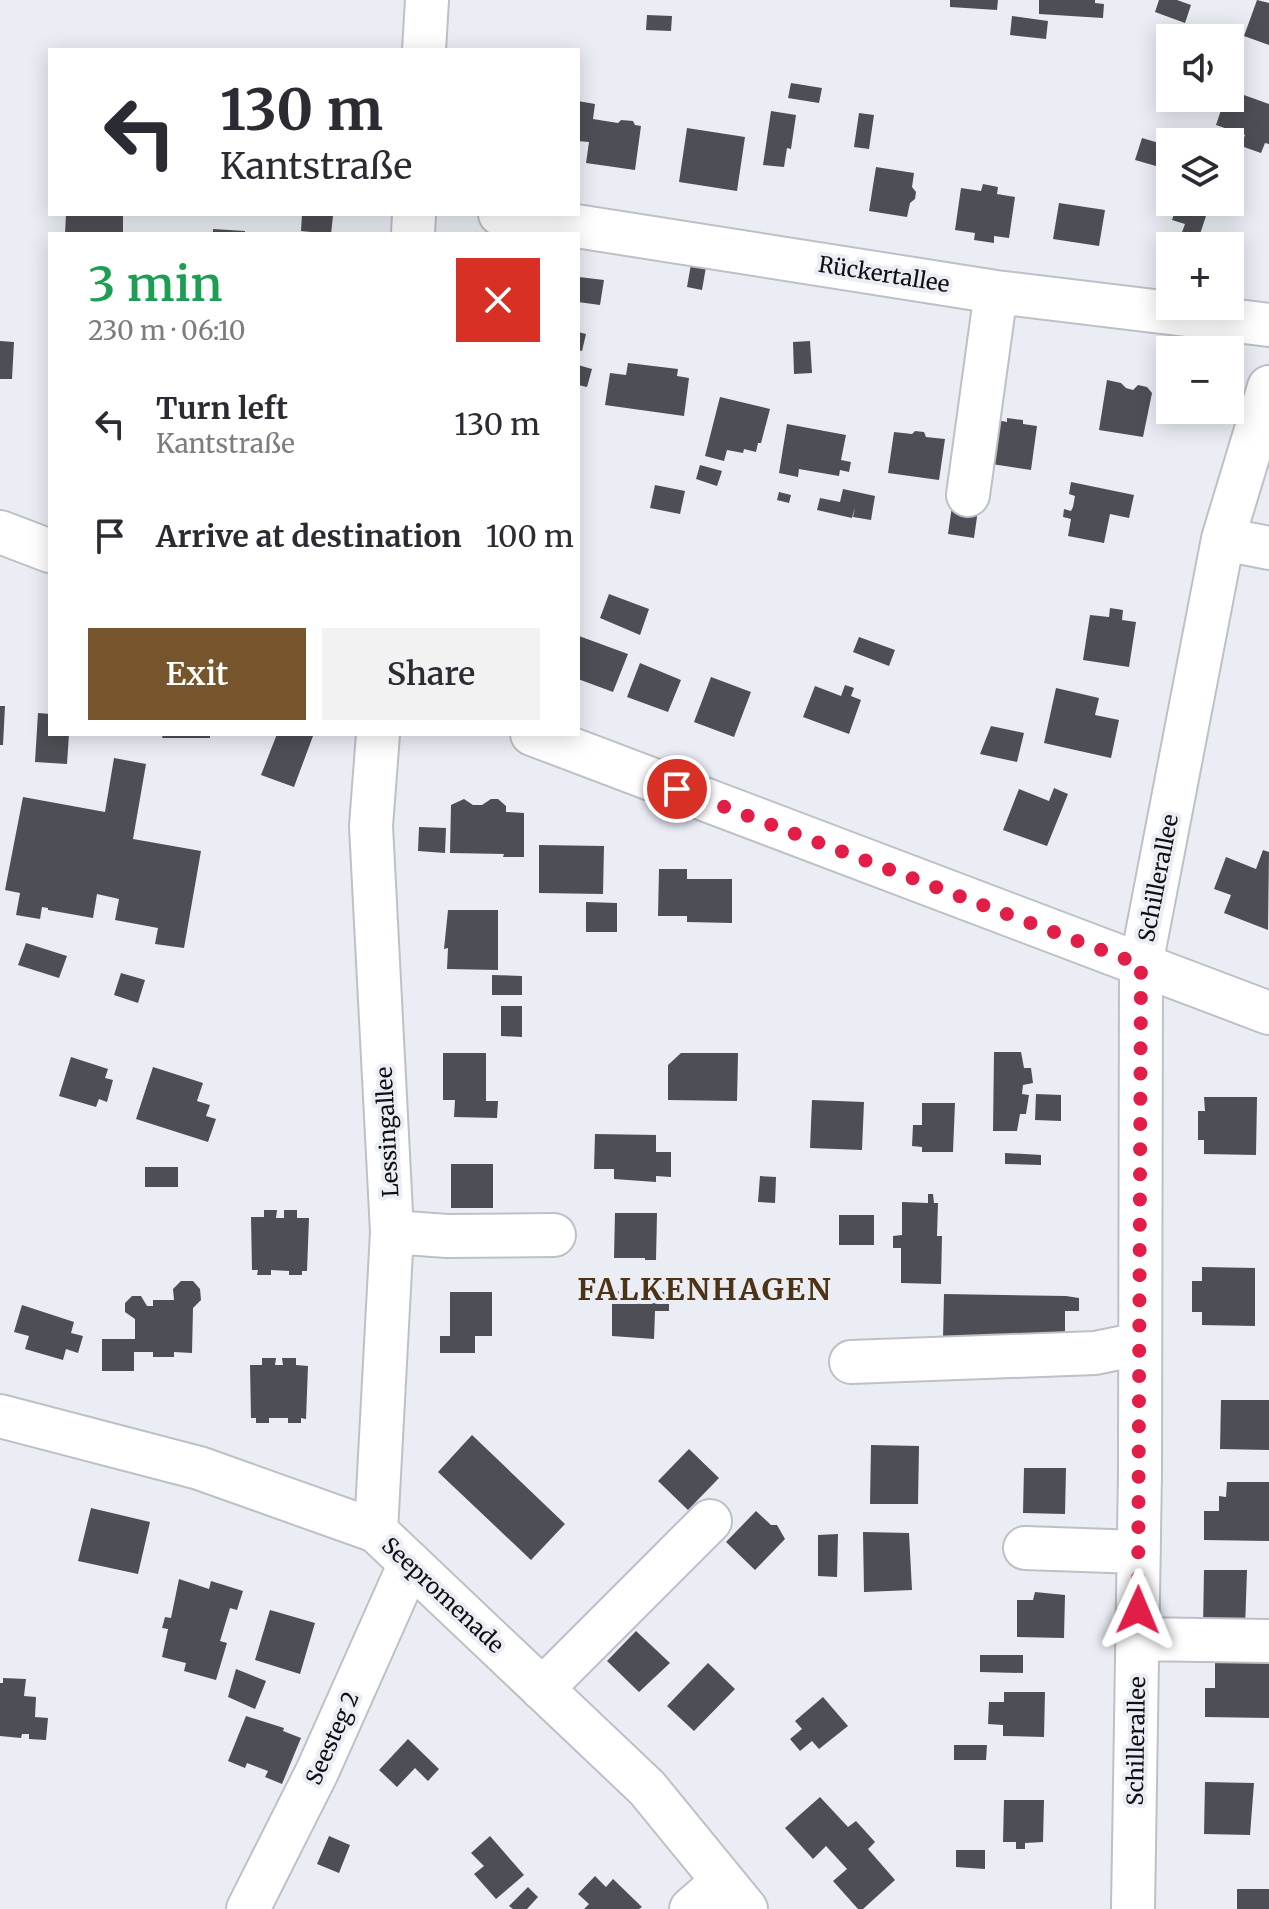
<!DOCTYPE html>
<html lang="en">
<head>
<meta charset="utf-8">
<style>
	:root { --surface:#fff; --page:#f2f2f3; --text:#2b2b33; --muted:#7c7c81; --accent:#76542c }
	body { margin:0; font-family:Merriweather,serif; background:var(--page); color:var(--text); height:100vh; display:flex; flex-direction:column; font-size:30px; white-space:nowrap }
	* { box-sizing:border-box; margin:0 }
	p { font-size:26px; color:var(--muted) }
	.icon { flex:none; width:44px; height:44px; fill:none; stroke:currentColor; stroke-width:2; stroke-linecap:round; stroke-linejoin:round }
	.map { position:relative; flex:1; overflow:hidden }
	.side { position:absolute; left:48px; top:232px; width:532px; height:504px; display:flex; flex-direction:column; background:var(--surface); border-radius:0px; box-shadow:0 4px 20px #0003 }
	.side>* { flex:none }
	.banner { position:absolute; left:48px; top:48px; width:532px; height:168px; border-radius:0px; box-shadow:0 4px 20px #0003; background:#fff; color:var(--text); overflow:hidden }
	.tools { position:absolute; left:1156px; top:24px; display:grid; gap:16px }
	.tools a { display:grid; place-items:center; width:88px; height:88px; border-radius:0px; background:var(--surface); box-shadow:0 4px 20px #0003; font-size:40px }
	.pin { position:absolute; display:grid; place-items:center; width:68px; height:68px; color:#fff; margin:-34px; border:4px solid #fff; border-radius:50%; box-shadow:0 2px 8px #0007 }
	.me { position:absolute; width:88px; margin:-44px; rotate:1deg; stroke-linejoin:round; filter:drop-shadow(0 0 6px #0008) }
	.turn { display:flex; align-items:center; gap:28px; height:168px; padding:0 40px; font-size:36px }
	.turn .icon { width:104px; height:104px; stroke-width:2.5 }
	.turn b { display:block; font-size:56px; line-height:68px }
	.round { display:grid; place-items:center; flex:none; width:84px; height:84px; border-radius:0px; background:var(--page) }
	.overview { display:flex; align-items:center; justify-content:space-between; height:136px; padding:0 40px }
	h1 { font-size:48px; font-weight:600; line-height:60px; color:#1e9e55 }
	.action { display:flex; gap:16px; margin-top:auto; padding:16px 40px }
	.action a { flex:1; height:92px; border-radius:0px; background:var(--accent); color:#fff; font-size:32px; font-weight:600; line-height:92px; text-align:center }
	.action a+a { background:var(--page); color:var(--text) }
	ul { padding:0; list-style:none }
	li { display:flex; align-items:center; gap:24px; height:112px; padding:0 40px }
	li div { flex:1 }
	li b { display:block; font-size:30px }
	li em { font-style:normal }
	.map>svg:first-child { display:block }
	.building { fill:#4e4f56 }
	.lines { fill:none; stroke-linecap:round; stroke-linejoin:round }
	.minor-casing { stroke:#bec0c8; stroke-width:46 }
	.minor { stroke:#fff; stroke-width:42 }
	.route { stroke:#e11d48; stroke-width:14; stroke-dasharray:0 25.2 }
	.labels { text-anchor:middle; stroke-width:8; stroke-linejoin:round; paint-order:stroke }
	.street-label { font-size:22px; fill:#0f0f12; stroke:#ebedf5 }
	.district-label { font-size:30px; font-weight:bold; letter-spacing:2px; fill:#4d3313; stroke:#ebedf5 }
</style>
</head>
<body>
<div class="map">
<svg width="1269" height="1909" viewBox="0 0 1269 1909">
	<rect width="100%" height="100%" fill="#ebedf5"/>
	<path class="building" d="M950,0h48l-1,10 -47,-3z
		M1039,0h56v3l9,1 -1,14 -64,-4z
		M1159,0h18l14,5 -6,18 -30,-11z
		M1257,0l12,3v42l-25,-9z
		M647,15l25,1 -1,15 -25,-1z
		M1012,16l36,5 -2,18 -36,-4z
		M791,83l31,5 -3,15 -31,-5z
		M1230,90l39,14v40l-4,-1 -4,10 -20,-7 4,-11 -29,-10 9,-27h5z
		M578,101l17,3 -2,15 25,4 3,-3 12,1 2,4 6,1 -6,44 -49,-7 3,-21 -11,-1z
		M771,111l25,4 -5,34 -4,-1 -3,19 -21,-2z
		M859,113l15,2 -5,34 -15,-2z
		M687,128l58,9 -8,54 -58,-9z
		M1142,138l27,8 -6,22 -28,-8z
		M876,167l38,6 -2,14 4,5 -1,7 -5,4 -3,14 -38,-6z
		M983,184l15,3 -1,7 18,3 -6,41 -15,-2v7l-20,-3 1,-7 -20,-3 6,-42 20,3z
		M1059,203l46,7 -6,36 -46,-7z
		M1177,206l29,10 -8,24 -17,-5 4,-11 -13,-4z
		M66,214h57v20h-58z
		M302,214l31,2 -2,18 -30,-3z
		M213,229l32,2v3h-32z
		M691,264l15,3 -4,23 -15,-3z
		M579,277l25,3 -4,25 -22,-3z
		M578,332l8,2 -4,17 -4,-1z
		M0,341l14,1 -2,37h-12z
		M810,341l2,32 -18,1 -1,-32z
		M628,363l50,6 -1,7 12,2 -5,38 -79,-11 5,-32 16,2z
		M578,365l14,4 -5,18 -9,-2z
		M1107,380l14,3 5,5 7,2 5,-5 9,2 5,6 -9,44 -44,-7z
		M720,397l50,12 -9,34h-3l-2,9 -12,-3 -1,4 -16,-3 -3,11 -19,-5z
		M1007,418l16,2v4l14,2 -6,44 -46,-7 7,-44 15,3z
		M787,424l59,11 -5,25 10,2 -2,10 -9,-2 -1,6 -40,-7 -1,8 -19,-4z
		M915,431l9,1 2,5 19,2 -6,41 -51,-7 6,-41 18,2z
		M700,465l22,6 -5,15 -21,-7z
		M1071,482l63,13 -5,23 -19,-4 -6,29 -36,-7 3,-17 -8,-2 1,-8 7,2 2,-4 2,-11 -6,-2z
		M655,485l30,6 -5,23 -30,-6z
		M843,489l32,7 -4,24 -18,-3 2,-10 -3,11 -35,-8 3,-12 20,4z
		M779,492l12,3 -2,8 -12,-3z
		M953,499l26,4 -5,35 -26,-4z
		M609,594l40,15 -9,26 -40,-17z
		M1110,608l13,2 -1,10 14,2 -7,45 -46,-7 7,-45 19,2z
		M579,636l49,18 -15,38 -35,-13z
		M859,637l36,13 -6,16 -36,-14z
		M640,663l41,17 -13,32 -41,-15z
		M711,677l40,15 -17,45 -40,-15z
		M845,685l9,3 -3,8 10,4 -12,34 -46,-17 12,-31 26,10z
		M1056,688l43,10 -4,17 24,5 -8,38 -67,-15z
		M0,706h5l-2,39h-3z
		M38,713l12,1v20h19l-2,30 -32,-2z
		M991,726l33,7 -7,29 -37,-8z
		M163,734h47v4h-48z
		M277,734l36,2 -19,51 -33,-12z
		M114,758l32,6 -13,75 68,12 -17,97 -29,-4 3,-16 -43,-8 4,-21 -22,-5 -4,24 -45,-8v-2l-6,-1 -2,12 -24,-4 4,-22 -15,-3 18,-93 82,15z
		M1054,788l14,6 -21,52 -44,-16 16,-41 30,12z
		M464,799l9,6h9l9,-6h7l8,7v6l18,1v44h-21l1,-3 -54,-1 1,-48z
		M419,827l27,1 -1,25 -27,-2z
		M539,845l65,1 -1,48 -64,-1z
		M1263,850l6,2 -1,78 -44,-17 7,-18 -17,-6 12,-32 30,12z
		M659,869h28v10h45v44l-45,-1v-6h-29z
		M586,902l31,1v29h-31z
		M448,910h50v60l-51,-1 1,-21 -4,1z
		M26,943l41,13 -8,22 -41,-13z
		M121,973l24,7 -7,23 -24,-8z
		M492,975l30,1v19h-30z
		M501,1006h21v31l-21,-1z
		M994,1052h27l3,16h7l2,15 -10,2 -1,9 7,1 -3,19h-6l-3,17h-24z
		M443,1053h43v48h12l-1,17 -43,-1 1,-17h-12z
		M681,1053h57l-1,48 -69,-1v-35z
		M71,1057l37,12 -3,9 8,2 -6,22 -8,-3 -3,8 -37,-11z
		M153,1067l50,16 -6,18 13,4 -4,11 10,3 -8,23 -72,-23z
		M1036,1094l25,1v26l-26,-1z
		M1204,1097h53l-1,58 -52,-1v-14h-6v-29h7z
		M812,1100l52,2 -2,48 -52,-2z
		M922,1103h33l-2,49h-31v-5l-10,-1 1,-21h9z
		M595,1134l61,1v17h15v25l-15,-1v6l-42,-3v-10h-20z
		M1005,1153l36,2v10l-36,-1z
		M451,1164h42v44h-42z
		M145,1167h33v20h-33z
		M760,1176l16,1 -1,26 -17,-1z
		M928,1194h5l1,9h4l-1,33h5l-1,48 -40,-1v-35h-8v-12l9,-1v-33l26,1z
		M264,1210h13l-1,8h8v-8h13v8h12l-2,53h-5v4h-13v-4l-18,-1v5h-14l1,-5h-6l-1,-53h13z
		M615,1213h42l-1,47h-11v-2h-31z
		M839,1215h35v30h-35z
		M1202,1267l53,1v58l-53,-1v-13h-10v-31h10z
		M181,1281h12l7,8 1,11 -8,8 -1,45 -18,-1v5h-21v-5h-19v19h-32v-32h33v-20l-10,-7v-9l7,-7h9l6,10h6v-6h21l-1,-11z
		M612,1291l57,1v19h-14l-1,28 -42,-3z
		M450,1292h42v44h-17v17h-35v-17h10z
		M944,1294l122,2 13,2v13h-14v29l-122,-2z
		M22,1305l52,17 -3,11 12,3 -5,17 -12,-4 -3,11 -38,-11 4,-13 -15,-4z
		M262,1358h14l-1,7h8l-1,-7h14v7l12,1 -2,53 -5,-1v5h-13v-5h-19v5h-13v-5h-5l-1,-53h12z
		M1221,1400h48v50l-49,-1z
		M472,1435l93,89 -34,36 -93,-88z
		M871,1445l48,1 -1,58h-48z
		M689,1449l30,29 -31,32 -30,-29z
		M1024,1468h42l-1,46 -42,-1z
		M1227,1482h42v59l-65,-1v-29h15v-15l7,1z
		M91,1508l59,14 -12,52 -60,-13z
		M756,1511l15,14h6l8,14 -30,31 -29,-28z
		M863,1532l46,1 3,57 -48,2z
		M838,1534l-1,43 -19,-1v-41z
		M1204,1570h43l-2,59h-42z
		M179,1579l30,10 2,-8 32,10 -6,19 -7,-2 -10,33 7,2 -11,37 -32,-9 2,-8 -24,-6 6,-28 -6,-1 3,-11 6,1z
		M1035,1592l30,3 -1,43 -47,-1v-37h16z
		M270,1610l45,13 -15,51 -45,-14z
		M636,1631l34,32 -31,29 -32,-31z
		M980,1655h43v18l-43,-1z
		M1215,1658l54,1v59l-64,-1v-29h10z
		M708,1663l27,26 -41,42 -27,-25z
		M236,1669l30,12 -11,28 -27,-12z
		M3,1678l23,1 -2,17 12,1 -1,20 13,1 -2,22 -17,-1v-5h-7l-1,4 -21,-2v-53h3z
		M1004,1692h41l-1,45 -41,-1v-11l-15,-1 1,-22h15z
		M823,1697l25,29 -29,23 -7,-8 -12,10 -10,-12 12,-10 -7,-8z
		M246,1716l38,12 -1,3 18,7 -19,46 -17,-7 3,-6 -21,-8 -2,5 -17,-7z
		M408,1739l31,30 -11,12 -13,-13 -18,19 -18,-17z
		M954,1745h33l-1,15h-32z
		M1205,1782l49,1 -4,52 -46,-1z
		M820,1797l28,30 8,-6 19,21 -7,7 27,31 -32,29h-5l-25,-28 14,-12 -21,-23 -13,13 -28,-31z
		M1004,1800h40l-1,42 -18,1v6h-9v-7h-13z
		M329,1836l21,9 -11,28 -22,-9z
		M490,1836l34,39 -28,24 -22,-25 10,-8 -13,-13z
		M956,1850h29v19l-29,-2z
		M595,1876l11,11 7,-8 29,28 -3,2h-55l5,-5 -11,-10z
		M528,1887l10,10 -11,12h-14l-4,-3z
		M1237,1889h32v20h-32z"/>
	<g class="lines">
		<g class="minor-casing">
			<path id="minor" d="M424,50l3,-50
				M500,214l496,78 273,33
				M413,234l1,-20
				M968,495l28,-203
				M0,532l50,19
				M1223,539l46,9
				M532,734l737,279
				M392,1232l55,4 107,-1
				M851,1362l244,-9 44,-9
				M0,1416l199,52 177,63 271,257 99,121
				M376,1531l16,-299 -21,-406 7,-92
				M1025,1548l114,4
				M1137,1639l132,2
				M542,1689l168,-168
				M248,1909l69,-137 93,-209
				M691,1909l32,-28
				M1133,1909l7,-436 1,-508 82,-426 46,-152"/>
		</g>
		<use href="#minor" class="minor"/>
	</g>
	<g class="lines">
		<path class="route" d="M677,789l464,176 -3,645"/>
	</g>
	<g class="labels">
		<g class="street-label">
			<text transform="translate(884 274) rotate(9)" y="8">Rückertallee</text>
			<text transform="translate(1158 878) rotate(-79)" y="8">Schillerallee</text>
			<text transform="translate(387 1132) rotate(-93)" y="8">Lessingallee</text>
			<text transform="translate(443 1595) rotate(43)" y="8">Seepromenade</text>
			<text transform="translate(332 1738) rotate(-66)" y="8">Seesteg 2</text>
			<text transform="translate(1136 1741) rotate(-89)" y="8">Schillerallee</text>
		</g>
		<g class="district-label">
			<text x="705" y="1300">FALKENHAGEN</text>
		</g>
	</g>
</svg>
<div class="tools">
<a><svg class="icon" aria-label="sound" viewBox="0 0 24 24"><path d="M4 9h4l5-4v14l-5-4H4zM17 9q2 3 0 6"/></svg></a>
<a><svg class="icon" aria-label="layers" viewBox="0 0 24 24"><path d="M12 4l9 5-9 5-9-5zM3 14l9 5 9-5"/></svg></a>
<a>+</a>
<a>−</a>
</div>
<div class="pin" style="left:677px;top:789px;background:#d93025"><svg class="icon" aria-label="arrive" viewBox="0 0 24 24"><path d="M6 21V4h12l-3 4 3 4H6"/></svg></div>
<svg class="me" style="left:1138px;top:1610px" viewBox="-20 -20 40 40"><path d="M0-17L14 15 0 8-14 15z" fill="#e11d48" stroke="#fff" stroke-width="4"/></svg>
<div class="banner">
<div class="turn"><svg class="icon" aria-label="left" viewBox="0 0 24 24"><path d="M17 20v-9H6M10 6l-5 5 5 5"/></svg><div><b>130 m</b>Kantstraße</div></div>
</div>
<section class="side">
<div class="overview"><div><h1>3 min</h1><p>230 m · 06:10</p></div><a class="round" style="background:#d93025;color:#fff"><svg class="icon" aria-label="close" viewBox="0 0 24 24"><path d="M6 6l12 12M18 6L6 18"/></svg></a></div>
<ul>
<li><svg class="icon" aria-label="left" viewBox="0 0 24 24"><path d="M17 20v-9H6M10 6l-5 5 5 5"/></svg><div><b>Turn left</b><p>Kantstraße</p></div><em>130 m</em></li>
<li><svg class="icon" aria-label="arrive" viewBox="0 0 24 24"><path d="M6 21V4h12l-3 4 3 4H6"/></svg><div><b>Arrive at destination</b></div><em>100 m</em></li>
</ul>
<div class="action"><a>Exit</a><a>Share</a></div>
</section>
</div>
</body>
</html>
